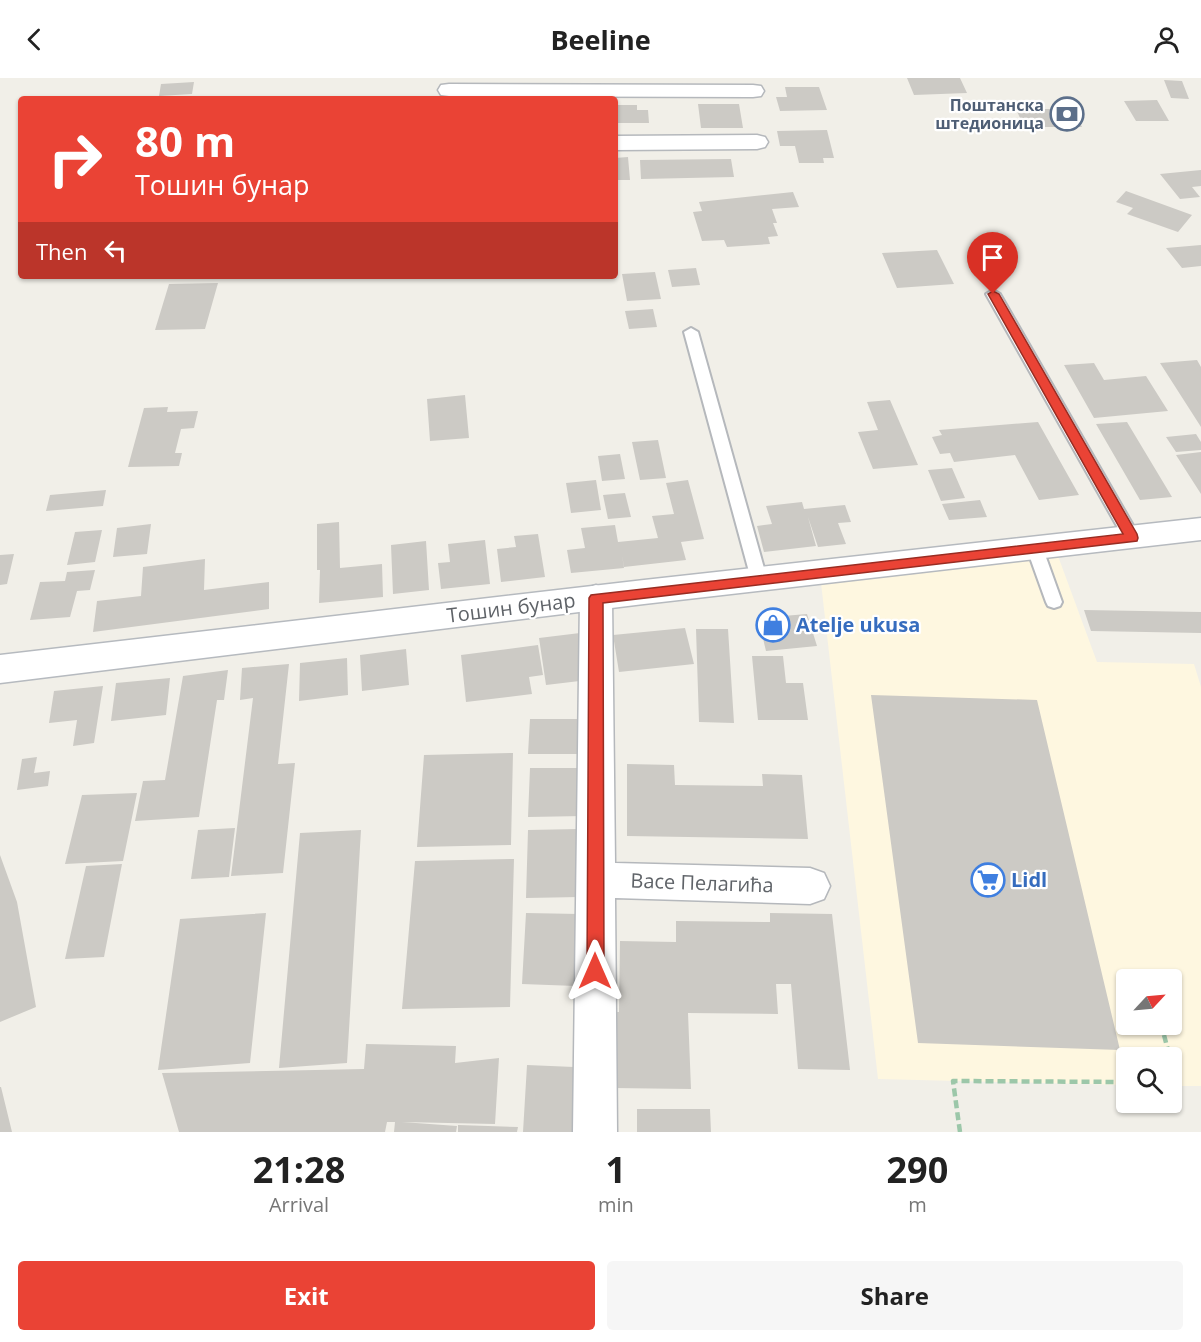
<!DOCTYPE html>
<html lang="en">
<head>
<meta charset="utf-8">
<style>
	:root { --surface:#fff; --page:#f6f6f6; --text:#222; --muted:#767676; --accent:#ea4335 }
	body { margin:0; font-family:"Open Sans",sans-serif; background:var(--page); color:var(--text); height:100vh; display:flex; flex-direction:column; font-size:22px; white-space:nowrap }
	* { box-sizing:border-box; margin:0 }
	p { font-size:20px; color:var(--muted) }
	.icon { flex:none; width:33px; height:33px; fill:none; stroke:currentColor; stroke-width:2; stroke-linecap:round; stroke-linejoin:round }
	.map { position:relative; height:1054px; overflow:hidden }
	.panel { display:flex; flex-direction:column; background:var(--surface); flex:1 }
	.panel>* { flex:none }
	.guide { position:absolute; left:18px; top:18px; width:600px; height:183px; border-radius:6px; box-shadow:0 2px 4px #0004; background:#ea4335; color:#fff; overflow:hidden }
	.needle { width:39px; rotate:64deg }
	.controls { position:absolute; left:1116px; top:891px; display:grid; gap:12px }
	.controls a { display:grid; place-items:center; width:66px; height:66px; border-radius:6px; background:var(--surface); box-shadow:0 2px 4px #0004; font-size:30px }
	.pin { position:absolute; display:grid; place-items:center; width:51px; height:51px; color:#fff; margin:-62px -26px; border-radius:50% 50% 50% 0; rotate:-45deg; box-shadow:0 0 6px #0007 }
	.pin .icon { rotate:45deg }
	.me { position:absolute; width:66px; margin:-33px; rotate:0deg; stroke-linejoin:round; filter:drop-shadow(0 0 4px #0008) }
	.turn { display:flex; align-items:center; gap:21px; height:126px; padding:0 18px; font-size:27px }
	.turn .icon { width:78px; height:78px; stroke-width:2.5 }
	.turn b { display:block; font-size:42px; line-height:51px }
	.then { display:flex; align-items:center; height:57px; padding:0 18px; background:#0003; gap:12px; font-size:22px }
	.eta { display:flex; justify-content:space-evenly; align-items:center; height:102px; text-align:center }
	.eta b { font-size:36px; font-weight:700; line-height:42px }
	.action { display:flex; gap:12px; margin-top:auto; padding:12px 18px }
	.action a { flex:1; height:69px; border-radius:6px; background:var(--accent); color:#fff; font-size:24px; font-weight:700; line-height:69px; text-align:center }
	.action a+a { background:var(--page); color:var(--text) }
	header { display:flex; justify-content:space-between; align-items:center; height:78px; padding:0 18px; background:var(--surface); font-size:27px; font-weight:700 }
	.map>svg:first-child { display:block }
	.commercial { fill:#fef7e0; fill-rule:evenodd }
	.building { fill:#cccac5 }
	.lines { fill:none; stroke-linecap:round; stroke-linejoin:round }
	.service-casing { stroke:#b5b8bc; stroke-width:4 }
	.minor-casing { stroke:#b5b8bc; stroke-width:3 }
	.secondary-casing { stroke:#b6babf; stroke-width:3 }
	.path { stroke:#9cc7a9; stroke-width:4.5; stroke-dasharray:8 4; stroke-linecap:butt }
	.service { fill:#fff; fill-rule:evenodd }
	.minor { fill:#fff; fill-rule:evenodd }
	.secondary { fill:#fff; fill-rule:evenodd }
	.route { fill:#ea4335; stroke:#982c22; stroke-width:1.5 }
	.labels { text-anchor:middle; stroke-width:4.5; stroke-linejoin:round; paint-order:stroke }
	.far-service-label { font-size:16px; font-weight:bold; fill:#4e5e75; stroke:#fff; text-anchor:end }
	.street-label { font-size:20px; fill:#5f6368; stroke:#fff }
	.shop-label { font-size:20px; font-weight:bold; fill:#366cbe; stroke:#fff; text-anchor:start }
</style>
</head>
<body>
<header><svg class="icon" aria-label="back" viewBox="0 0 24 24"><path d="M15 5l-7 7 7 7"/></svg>Beeline<svg class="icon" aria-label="person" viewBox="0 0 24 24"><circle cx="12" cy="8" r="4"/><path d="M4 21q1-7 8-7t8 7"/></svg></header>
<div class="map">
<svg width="1201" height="1054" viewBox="0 0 1201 1054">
	<rect width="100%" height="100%" fill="#f1efe8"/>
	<path class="commercial" d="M1058,478l39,106 97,2 7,23v399h-29v-28h-46v27l-248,-6 -57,-496zM1126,902h46v44h-46z"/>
	<path class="building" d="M907,0h53l7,15 -53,2z
		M1164,2l18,1 7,18 -18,-1z
		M194,4l-2,12 -33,2 2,-12z
		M785,9h34l8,23 -47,1 -4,-14h11z
		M1157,22l12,21h-33l-12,-20z
		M698,26h41l4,24h-42z
		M615,27h22v5h11l1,13h-34z
		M1016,31h57l9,18h-58z
		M827,52l7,28h-11l1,5h-25l-4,-17h-15l-3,-15z
		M628,79l2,23h-15v-22z
		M731,81l3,18 -93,2 -1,-19z
		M1201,92v16l-9,1 8,10 -20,2 -20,-25z
		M1126,113l66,24 -14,17 -51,-18 6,-6 -17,-6z
		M793,114l6,15 -27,2 5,14h-4l5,13 -10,1 2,7 -43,3 -3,-7 -22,1 -9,-29 9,-1 -3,-9z
		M1201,167v21l-19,2 -16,-20z
		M937,172l17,34 -57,4 -15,-35z
		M696,190l4,17 -28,2 -4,-17z
		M655,194l6,27 -34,2 -5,-27z
		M218,205l-13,46 -50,1 14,-46z
		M653,231l4,18 -28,2 -4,-18z
		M1197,282l4,7v60l-41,-64z
		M1094,285l10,17 42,-4 22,35 -74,7 -30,-53z
		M465,317l4,43 -39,3 -3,-42z
		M890,322l28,65 -45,4 -15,-37 20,-2 -11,-28z
		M168,329l-1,5 31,-1 -4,17 -13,1 -6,24h7l-3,13 -51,1 16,-59z
		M1038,344l41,73 -40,5 -24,-45 -61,7 -4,-9 -10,1 -8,-17 10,-2 -3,-5z
		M1127,344l45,75 -32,3 -44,-76z
		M1196,356l5,8v8l-25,2 -10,-15z
		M658,362l8,38 -26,2 -8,-38z
		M1201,374v42l-25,-39z
		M620,376l5,25 -23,2 -4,-25z
		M952,390l13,30 -24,3 -13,-31z
		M596,402l5,30 -30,3 -5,-30z
		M688,402l16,59 -23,3 5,18 -62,7 -2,-12 2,13 -53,5 -4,-23 18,-2 -4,-20 34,-3 3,17 40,-4 -6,-22 22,-2 -8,-31z
		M106,412l-3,16 -57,5 4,-16z
		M625,415l6,24 -23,2 -5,-24z
		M980,422l7,17 -38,3 -7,-16z
		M802,424l2,7 41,-4 6,17 -13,1 8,21 -28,3 -10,-30 8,29 -52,6 -7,-26 15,-2 -6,-18z
		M339,444l1,46 42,-4 1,33 -64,6 1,-33h-3v-46z
		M151,446l-4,30 -34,3 4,-29z
		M102,452l-7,32 -28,3 8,-33z
		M538,456l7,43 -44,5 -4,-33 19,-2 -2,-11z
		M485,462l5,44 -49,5 -3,-26 12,-1 -2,-18z
		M426,463l3,49 -36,4 -2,-49z
		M14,476l-7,30 -7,1v-30z
		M205,481l-1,31 65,-8v27l-176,23 4,-31 44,-5 2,-29z
		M95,492l-5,20 -13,1 -7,26 -40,3 10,-38 25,-1 2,-9z
		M1084,532l117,2v21l-110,-2z
		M807,536l10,32 -51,5 -8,-33z
		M685,550l9,36 -75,8 -6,-37z
		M696,551h32l6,94 -35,-1z
		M580,555l8,47 -42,5 -7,-47z
		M538,567l5,30 -14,2 3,17 -66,8 -5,-47z
		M406,571l3,36 -47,6 -2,-36z
		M752,578h31l3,27h17l5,37h-50z
		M347,580l1,37 -49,6 1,-38z
		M289,586l-11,100 17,-1 -12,110 -52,3 22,-178 -13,2 2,-32z
		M228,592l-4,30h-7l-18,117 -64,4 8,-40 22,-1 18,-104z
		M170,600l-4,37 -55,6 5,-38z
		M103,608l-9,57 -21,3 4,-26 -28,3 5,-32z
		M871,617l166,5 83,350 -202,-7z
		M530,641h52v35h-54z
		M513,675l-2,92 -94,2 7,-92z
		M37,679l-3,16 16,-2 -2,15 -31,4 5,-31z
		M627,686l47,1 1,20 88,1 -1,-12 40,1 6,64 -181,-3z
		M530,690h53v48l-55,1z
		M137,715l-14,68 -58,3 17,-69z
		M235,750l-6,49 -38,2 7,-49z
		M579,751v68l-53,1 2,-68z
		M361,752l-14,233 -68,5 21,-235z
		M0,777l17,47 19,105 -36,15z
		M514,781l-4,148 -108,2 13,-148z
		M122,786l-18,93 -39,2 21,-93z
		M266,835l-16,150 -92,7 22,-151z
		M526,835l53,1 -3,72 -54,-2z
		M770,835l62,1 18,156 -52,-1 -7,-85h-15l2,30 -90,-1 3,76 -78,-1 1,-76h5l1,-71 56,1v-21l94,1z
		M366,966l90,2 -1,17 44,-5 -4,66 -93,-2 55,4 -1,6h-62l1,-10h-8l-2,10h-206l-17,-59 202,-4z
		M527,987l47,2 -2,65h-49z
		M0,1009h1l11,45h-12z
		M637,1031h73l1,23h-74z
		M458,1047l60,2 -1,5h-59z"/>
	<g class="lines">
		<g class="service-casing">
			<path id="service" d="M993,212l7,4 138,240 2,4 -2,4h-12l-140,-248z
				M691,250l7,4 69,247 -2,4h-12l-2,-4 -67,-247z
				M1035,465l6,2 2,4 19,53 -2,4 -6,2 -6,-2 -2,-4 -19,-53 2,-4z"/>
		</g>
		<g class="minor-casing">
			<path id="minor" d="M449,6l304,1 8,1 3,5 -3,5 -8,1 -304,-1 -8,-1 -3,-5 3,-5z
				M757,57l8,2 3,5 -3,5 -8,2 -142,1v-14z
				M596,507l12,4 4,9 3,265 195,5 14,5 6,13 -6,13 -14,5 -195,-6 2,234h-44l7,-534 4,-9z"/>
		</g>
		<g class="secondary-casing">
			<path id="secondary" d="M1201,440v22l-557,64 -644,79v-28l644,-75z"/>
		</g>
		<path class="path" d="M1164,957l6,23
			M1172,986l4,18h-4
			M960,1054l-7,-51 173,1"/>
		<use href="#service" class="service"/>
		<use href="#minor" class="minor"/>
		<use href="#secondary" class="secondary"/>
	</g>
	<path class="route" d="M993,213l6,3 138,240 1,4 -1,3 -534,62 1,368 -3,6 -6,3 -6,-3 -2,-6 2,-373 2,-3 532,-61 -135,-240z"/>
	<defs>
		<g id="bank-ring" transform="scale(1.725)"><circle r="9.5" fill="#fff" stroke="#5c6f8a" stroke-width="1.5"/><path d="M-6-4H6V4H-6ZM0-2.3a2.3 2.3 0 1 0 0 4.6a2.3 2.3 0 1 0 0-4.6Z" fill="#5c6f8a"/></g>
		<g id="shop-ring" transform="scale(1.725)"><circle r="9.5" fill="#fff" stroke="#3f7fe0" stroke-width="1.5"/><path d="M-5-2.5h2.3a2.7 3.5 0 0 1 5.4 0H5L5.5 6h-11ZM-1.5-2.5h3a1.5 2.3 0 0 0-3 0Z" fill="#3f7fe0"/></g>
		<g id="supermarket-ring" transform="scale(1.725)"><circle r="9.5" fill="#fff" stroke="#3f7fe0" stroke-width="1.5"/><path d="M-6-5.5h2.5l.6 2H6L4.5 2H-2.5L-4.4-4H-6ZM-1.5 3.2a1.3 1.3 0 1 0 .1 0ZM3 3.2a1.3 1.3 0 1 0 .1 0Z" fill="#3f7fe0"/></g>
	</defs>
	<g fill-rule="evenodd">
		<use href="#bank-ring" x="1067" y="36"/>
		<use href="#shop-ring" x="773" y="547"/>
		<use href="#supermarket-ring" x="988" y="802"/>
	</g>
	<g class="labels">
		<g class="far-service-label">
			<text x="1044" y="33">Поштанска<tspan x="1044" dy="18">штедионица</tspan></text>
		</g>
		<g class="street-label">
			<text transform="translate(511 530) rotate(-7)" y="7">Тошин бунар</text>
			<text transform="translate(702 805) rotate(2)" y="7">Васе Пелагића</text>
		</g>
		<g class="shop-label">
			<text x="796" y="554">Atelje ukusa</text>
			<text x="1011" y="809">Lidl</text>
		</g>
	</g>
</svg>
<div class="controls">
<a><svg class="needle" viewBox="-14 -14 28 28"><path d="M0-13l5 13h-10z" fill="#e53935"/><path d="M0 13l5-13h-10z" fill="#767676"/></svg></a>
<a><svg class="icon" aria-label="search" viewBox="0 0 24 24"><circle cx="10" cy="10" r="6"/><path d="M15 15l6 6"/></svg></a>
</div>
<div class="pin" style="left:993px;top:216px;background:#d93025"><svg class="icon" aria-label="arrive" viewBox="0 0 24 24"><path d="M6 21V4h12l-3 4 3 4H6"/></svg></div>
<svg class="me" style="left:595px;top:893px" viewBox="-20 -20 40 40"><path d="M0-17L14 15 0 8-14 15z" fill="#ea4335" stroke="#fff" stroke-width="4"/></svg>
<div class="guide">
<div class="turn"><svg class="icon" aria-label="right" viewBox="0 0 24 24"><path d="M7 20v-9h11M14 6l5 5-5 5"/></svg><div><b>80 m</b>Тошин бунар</div></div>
<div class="then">Then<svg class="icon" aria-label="left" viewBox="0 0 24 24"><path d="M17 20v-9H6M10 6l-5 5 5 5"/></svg></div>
</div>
</div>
<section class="panel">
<div class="eta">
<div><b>21:28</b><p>Arrival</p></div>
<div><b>1</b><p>min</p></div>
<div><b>290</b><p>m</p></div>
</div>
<div class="action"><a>Exit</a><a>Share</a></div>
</section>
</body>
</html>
